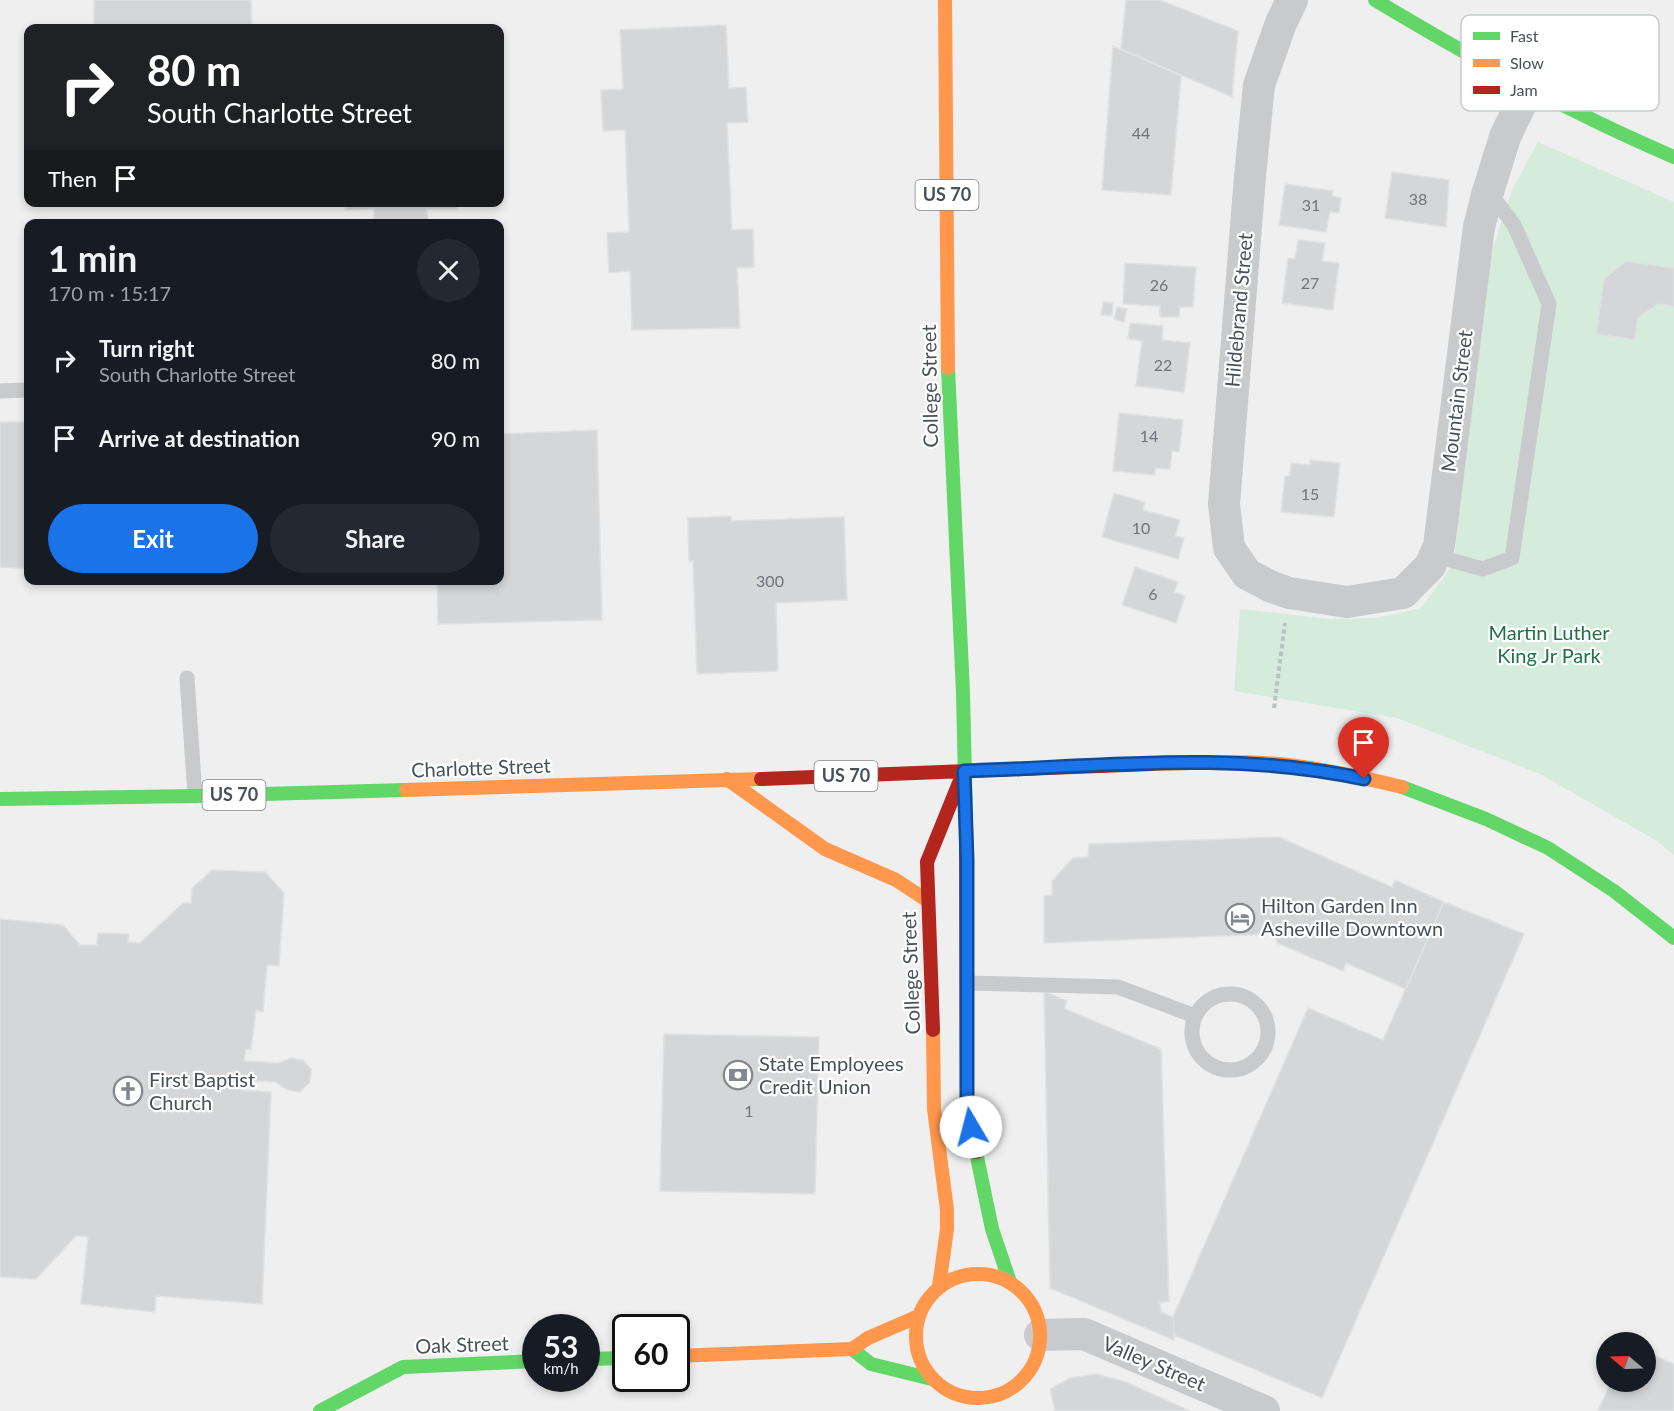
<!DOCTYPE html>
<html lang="en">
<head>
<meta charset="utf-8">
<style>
	:root { --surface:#171b24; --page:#242831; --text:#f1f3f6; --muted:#9ea1a6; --accent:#1a73e8 }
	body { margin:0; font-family:Lato,sans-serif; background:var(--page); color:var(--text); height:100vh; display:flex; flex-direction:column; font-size:22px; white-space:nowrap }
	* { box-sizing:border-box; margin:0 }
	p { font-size:20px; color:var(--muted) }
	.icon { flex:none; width:33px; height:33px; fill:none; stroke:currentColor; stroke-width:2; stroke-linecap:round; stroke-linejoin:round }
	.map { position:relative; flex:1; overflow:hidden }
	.drawer { position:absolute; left:24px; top:219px; width:480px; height:366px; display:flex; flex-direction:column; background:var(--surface); border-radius:12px; box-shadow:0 3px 9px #0003 }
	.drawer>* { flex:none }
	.hud { position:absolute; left:24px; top:24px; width:480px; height:183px; border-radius:12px; box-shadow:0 3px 9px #0003; background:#202124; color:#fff; overflow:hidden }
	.needle { width:39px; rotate:289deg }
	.controls { position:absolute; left:1596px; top:1332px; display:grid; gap:12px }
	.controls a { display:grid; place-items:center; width:60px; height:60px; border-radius:50%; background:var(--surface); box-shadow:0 3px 9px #0003; font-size:30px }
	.speed { position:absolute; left:522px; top:1314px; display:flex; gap:12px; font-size:30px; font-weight:700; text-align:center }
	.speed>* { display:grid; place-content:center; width:78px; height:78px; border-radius:50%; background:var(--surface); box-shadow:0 3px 9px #0003; line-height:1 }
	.speed small { font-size:15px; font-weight:400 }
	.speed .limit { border:3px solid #111; border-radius:9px; background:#fff; color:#111 }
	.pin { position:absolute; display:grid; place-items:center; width:51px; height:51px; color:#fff; margin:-62px -26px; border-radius:50% 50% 50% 0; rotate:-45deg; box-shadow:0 0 6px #0007 }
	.pin .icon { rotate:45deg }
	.me { position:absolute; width:66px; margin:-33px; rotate:352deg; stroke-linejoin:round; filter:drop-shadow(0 0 4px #0008) }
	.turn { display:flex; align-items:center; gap:21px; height:126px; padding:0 24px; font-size:27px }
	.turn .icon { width:78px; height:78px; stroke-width:2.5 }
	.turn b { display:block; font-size:42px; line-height:51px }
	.then { display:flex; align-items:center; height:57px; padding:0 24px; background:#0003; gap:12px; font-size:22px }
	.round { display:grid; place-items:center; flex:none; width:63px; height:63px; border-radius:32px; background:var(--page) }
	.headline { display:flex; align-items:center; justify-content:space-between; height:102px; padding:0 24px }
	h1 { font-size:36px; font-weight:700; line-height:45px }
	.action { display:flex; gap:12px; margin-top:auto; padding:12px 24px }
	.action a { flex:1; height:69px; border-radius:36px; background:var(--accent); color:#fff; font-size:24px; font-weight:700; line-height:69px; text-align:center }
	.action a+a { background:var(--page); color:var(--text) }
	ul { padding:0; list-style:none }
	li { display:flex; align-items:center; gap:18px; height:78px; padding:0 24px }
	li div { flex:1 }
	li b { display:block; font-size:22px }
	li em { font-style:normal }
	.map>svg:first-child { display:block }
	.green { fill:#d5ecdd }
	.building { fill:#d5d6d8; stroke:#e0e1e1; stroke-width:1.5 }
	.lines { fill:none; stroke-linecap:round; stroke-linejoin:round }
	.path { stroke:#b8c2bf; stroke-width:4; stroke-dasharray:4.5 3; stroke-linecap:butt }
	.lane { stroke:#c9cacc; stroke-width:15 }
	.street { stroke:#c9cacc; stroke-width:32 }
	.fast { stroke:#63d668; stroke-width:14 }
	.slow { stroke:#ff974d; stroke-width:14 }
	.jam { stroke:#b3261e; stroke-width:14 }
	.route-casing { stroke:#114b97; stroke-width:15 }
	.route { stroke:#1a73e8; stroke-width:10 }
	.labels { text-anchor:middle; stroke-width:4.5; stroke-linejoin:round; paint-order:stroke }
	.number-label { font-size:16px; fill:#6d747a }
	.shield { fill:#fff; stroke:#7f858b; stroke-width:1.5 }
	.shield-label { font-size:18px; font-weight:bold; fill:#485159 }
	.street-label { font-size:20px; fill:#485159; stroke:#fff }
	.park-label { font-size:20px; fill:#207247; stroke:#fff }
	.poi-label { font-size:20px; fill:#485159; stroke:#fff; text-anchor:start }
	.key { fill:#fff; stroke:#c8cbcd; stroke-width:1.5 }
	.key-label { font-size:16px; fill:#485159 }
</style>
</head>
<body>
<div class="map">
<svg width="1674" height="1411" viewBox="0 0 1674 1411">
	<rect width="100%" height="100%" fill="#efefef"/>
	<path class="green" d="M1538,142l136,60v653l-17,-14 -117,-67 -143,-56 -163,-27 6,-82 89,10 48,-1 44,-10 33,-45 17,-177 21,-135 20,-61z"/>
	<path class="building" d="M94,0h157l1,28h-158z
		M1126,0h34l78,31 -6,66 -111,-48z
		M726,25l3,63 17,-1 2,35 -21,1 5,107 21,-1 1,38 -17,1 3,60 -108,2 -2,-59 -21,2 -2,-40 22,-1 -4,-102 -22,1 -2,-41 22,-1 -3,-59z
		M1113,46l68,30 -10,119 -69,-5z
		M1392,172l57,8 -3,47 -61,-9z
		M1285,184l48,7 -1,5 9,2 -2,15 -9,-1 -4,20 -47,-7z
		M345,202h111l1,7h-30l1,12 -54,2v-14l-29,1z
		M1298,240l27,3 -3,18 17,2 -6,47 -51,-7 6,-45 7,1z
		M1626,261l48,7v39l-16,-3 -20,14 -3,22 -39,-6 8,-55z
		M1125,263l71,4 -3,40h-13l-1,10h-19v-11l-37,-2z
		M1103,302l10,1 -1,13 -11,-1z
		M1117,307l10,2 -3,13 -10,-3z
		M1130,323l33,3 -1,14 28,3 -6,49 -48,-6 6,-45 -14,-2z
		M1119,413l64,7 -4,32 -7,-1 -2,18 -15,-1v7l-42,-4z
		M0,422h28v147l-28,-2z
		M597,430l5,190 -164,4 -1,-44h63v-146z
		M1310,460l30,3 -6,54 -53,-5 4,-36h5l1,-13 19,2z
		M1114,493l31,9 -2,8 37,10 -5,16 9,2 -6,21 -76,-22z
		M731,516v5l113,-4 3,83 -71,3 2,68 -81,3 -4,-113 -4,1 -1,-44z
		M1135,567l43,15 -4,10 11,4 -9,27 -54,-18z
		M1279,837l113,50 3,-7 49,22 -38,87 -60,-26 -3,8 -66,-28 -2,-9 -231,9v-47l8,-1v-14l21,-23 15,-1 1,-13z
		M212,870l53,2 19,21 -5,73 -12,-1 -4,47 -7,-2 -5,40 -5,-1 -2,12 34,2 13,-5 12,2 8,9 -1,13 -10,10 -13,-2 -11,-8 -34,-2 -1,10 30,2 -9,212 -106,-8 -1,16 -74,-8 7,-67 -12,-1 -40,43 -36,-2v-358l63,6 17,20h17l1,-12 31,1 -1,8 12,1 43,-40h8l1,-15z
		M1444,902l80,32 -202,464 -148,-63 -1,-18 135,-309 75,32z
		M1044,991l22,10 -1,8 96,40 8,253h-9l1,10 12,5 1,23 -124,-52z
		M664,1034l155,3 -4,157 -155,-3z
		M1646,1352l28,12v47h-76l13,-29h35z
		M1096,1374l30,8 64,29h-135l-5,-22 20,-11z"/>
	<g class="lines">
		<path class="path" d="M1274,708l11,-85"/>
		<path class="lane" d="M0,391l28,-1
			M1435,556l48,13 29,-11 37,-254 -35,-79 -26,-35
			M187,678l8,118
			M967,983l151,4 77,29
			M1192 1032a38 38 0 1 1 76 0a38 38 0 1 1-76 0Z"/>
		<path class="street" d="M1292,0l-11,23 -22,62 -9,91 -26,328 5,44 18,26 25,13 17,6 58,9 56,-9 27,-27 9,-20 40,-319 8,-32 18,-58 23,-48
			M1040,1335l44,-1 180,77"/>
		<path class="fast" d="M1375,0c97,58 195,113 299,157
			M948,368l15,325 3,128
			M1402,787l84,32 62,29 66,43 60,47
			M0,799l195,-3 211,-6
			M976,1152l16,77 18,53
			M852,1349l19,15 61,15
			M586,1359l40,-1
			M320,1411l83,-44 133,-6"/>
		<path class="slow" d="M945,0l3,368
			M1151,764c46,-1 93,-4 138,1 39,5 76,13 113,22
			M727,779l98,70 71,31 32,21
			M406,790l355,-11
			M933,1030l1,79 13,101v19l-8,58
			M916 1336a62 62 0 1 1 124 0a62 62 0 1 1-124 0Z
			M676,1356l176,-7 16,-11 51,-22"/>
		<path class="jam" d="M761,779l390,-15
			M966,821l1,286 9,45
			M933,1030l-6,-168 32,-79"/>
	</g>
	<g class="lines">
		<g class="route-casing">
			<path id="route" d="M971,1127l-4,-20v-247l-3,-89c133,-4 269,-21 400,8"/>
		</g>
		<use href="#route" class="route"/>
	</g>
	<defs>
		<g id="hotel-ring" transform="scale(1.5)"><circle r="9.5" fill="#fff" stroke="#82888e" stroke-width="1.5"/><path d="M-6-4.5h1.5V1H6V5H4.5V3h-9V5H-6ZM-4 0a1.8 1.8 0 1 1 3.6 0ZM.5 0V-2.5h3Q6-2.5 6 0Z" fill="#82888e"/></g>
		<g id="bank-ring" transform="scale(1.5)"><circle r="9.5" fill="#fff" stroke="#82888e" stroke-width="1.5"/><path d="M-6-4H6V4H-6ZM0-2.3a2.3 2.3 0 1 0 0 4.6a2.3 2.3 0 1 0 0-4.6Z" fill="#82888e"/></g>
		<g id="church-ring" transform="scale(1.5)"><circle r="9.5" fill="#fff" stroke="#82888e" stroke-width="1.5"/><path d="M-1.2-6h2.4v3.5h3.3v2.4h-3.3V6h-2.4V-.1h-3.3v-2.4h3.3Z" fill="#82888e"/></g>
	</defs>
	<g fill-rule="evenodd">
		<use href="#hotel-ring" x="1240" y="918"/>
		<use href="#bank-ring" x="738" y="1075"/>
		<use href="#church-ring" x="128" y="1091"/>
	</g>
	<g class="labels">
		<g class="number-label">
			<text x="1141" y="139">44</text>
			<text x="1418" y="205">38</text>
			<text x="1311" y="211">31</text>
			<text x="1310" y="289">27</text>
			<text x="1159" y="291">26</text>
			<text x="1163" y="371">22</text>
			<text x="1149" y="442">14</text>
			<text x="1310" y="500">15</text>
			<text x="1141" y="534">10</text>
			<text x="770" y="587">300</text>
			<text x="1153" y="600">6</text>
			<text x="749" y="1117">1</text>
		</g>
		<g class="shield">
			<rect x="915.5" y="180" width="63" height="30" rx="4.5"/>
			<rect x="814.5" y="761" width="63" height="30" rx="4.5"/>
			<rect x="202.5" y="780" width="63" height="30" rx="4.5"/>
		</g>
		<g class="shield-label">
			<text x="947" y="201">US 70</text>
			<text x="846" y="782">US 70</text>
			<text x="234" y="801">US 70</text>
		</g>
		<g class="street-label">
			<text transform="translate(1239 310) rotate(-85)" y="7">Hildebrand Street</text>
			<text transform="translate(930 386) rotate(-91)" y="7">College Street</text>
			<text transform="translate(1457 401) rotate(-83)" y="7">Mountain Street</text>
			<text transform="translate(481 768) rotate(-2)" y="7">Charlotte Street</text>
			<text transform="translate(911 973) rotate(-92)" y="7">College Street</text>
			<text transform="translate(462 1345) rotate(-2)" y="7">Oak Street</text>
			<text transform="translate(1154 1364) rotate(23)" y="7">Valley Street</text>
		</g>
		<g class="park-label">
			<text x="1549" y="640">Martin Luther<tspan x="1549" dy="23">King Jr Park</tspan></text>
		</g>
		<g class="poi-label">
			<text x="1261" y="913">Hilton Garden Inn<tspan x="1261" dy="23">Asheville Downtown</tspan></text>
			<text x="759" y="1071">State Employees<tspan x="759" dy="23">Credit Union</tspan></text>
			<text x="149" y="1087">First Baptist<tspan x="149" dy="23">Church</tspan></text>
		</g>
	</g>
	<rect x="1461" y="15" width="198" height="96" rx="9" class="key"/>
	<rect x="1473" y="32" width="27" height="8" fill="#63d668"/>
	<rect x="1473" y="59" width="27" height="8" fill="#ff974d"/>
	<rect x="1473" y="86" width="27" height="8" fill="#b3261e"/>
	<g class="key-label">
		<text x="1510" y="42">Fast</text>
		<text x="1510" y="69">Slow</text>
		<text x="1510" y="96">Jam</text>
	</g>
</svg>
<div class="controls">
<a><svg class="needle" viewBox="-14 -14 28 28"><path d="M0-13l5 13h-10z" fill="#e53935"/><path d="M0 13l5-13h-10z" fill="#9ea1a6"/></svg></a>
</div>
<div class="speed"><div>53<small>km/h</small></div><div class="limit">60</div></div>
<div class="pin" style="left:1364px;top:779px;background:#d93025"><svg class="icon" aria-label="arrive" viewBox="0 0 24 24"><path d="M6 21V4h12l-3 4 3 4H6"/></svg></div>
<svg class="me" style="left:971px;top:1127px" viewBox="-20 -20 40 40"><circle r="19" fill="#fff"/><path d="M0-13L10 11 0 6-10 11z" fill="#1a73e8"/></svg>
<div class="hud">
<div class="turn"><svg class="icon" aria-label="right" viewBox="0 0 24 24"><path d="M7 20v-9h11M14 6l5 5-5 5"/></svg><div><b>80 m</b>South Charlotte Street</div></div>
<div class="then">Then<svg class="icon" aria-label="arrive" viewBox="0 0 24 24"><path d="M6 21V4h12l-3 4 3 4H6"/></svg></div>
</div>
<section class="drawer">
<div class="headline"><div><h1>1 min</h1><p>170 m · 15:17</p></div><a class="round"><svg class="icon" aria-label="close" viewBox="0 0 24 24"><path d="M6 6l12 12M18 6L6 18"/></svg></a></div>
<ul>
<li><svg class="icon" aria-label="right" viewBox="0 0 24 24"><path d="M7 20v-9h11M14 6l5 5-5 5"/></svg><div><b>Turn right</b><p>South Charlotte Street</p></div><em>80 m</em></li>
<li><svg class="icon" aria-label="arrive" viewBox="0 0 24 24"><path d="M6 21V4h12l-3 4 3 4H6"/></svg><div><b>Arrive at destination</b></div><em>90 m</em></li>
</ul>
<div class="action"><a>Exit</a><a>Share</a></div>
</section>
</div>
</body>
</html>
